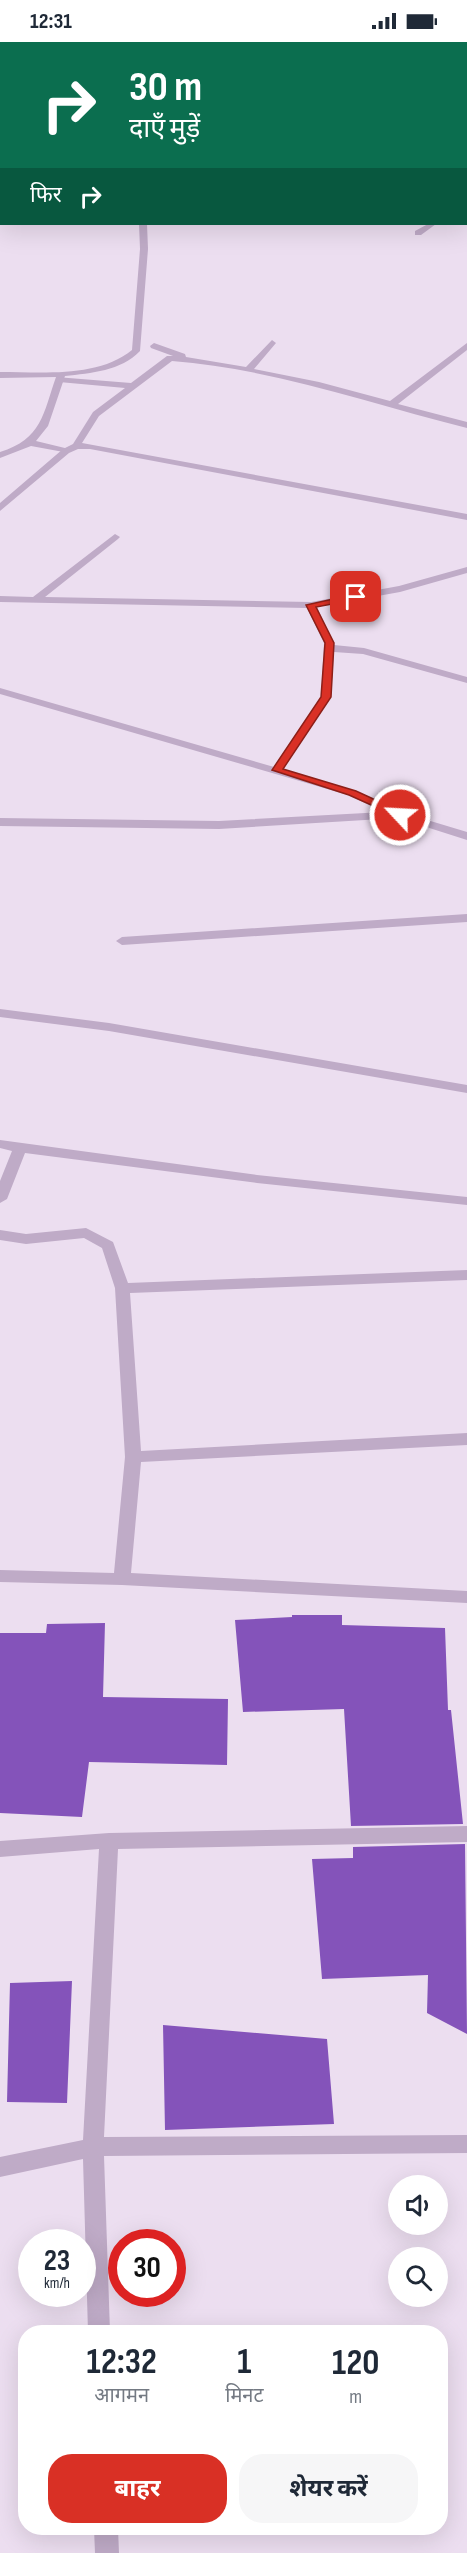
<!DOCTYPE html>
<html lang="hi">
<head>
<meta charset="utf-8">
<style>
	:root { --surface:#fff; --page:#f6f6f7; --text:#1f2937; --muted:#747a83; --accent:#d93025 }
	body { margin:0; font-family:"Sofia Sans Condensed","Noto Sans Devanagari",sans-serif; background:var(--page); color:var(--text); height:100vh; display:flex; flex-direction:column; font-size:22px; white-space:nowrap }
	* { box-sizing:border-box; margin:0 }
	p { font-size:20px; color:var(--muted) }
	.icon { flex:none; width:33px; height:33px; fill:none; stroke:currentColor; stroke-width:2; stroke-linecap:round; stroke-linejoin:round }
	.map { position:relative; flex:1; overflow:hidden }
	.sheet { position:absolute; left:18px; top:2283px; width:430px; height:210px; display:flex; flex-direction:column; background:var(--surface); border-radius:24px; box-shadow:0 6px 24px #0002 }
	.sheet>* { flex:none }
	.banner { position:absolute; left:0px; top:0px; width:468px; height:183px; box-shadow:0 6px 24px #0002; background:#0b6e4f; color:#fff; overflow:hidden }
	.tools { position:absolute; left:388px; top:2133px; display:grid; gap:12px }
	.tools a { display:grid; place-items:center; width:60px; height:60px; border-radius:50%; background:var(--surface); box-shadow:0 6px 24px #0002; font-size:30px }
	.speed { position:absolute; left:18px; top:2187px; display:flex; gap:12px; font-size:30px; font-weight:700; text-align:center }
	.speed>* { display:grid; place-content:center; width:78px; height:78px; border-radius:50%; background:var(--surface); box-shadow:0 6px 24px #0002; line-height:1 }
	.speed small { font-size:15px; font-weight:400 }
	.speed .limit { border:9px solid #d22; background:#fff; color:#111 }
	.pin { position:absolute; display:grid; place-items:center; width:51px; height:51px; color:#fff; margin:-26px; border-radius:12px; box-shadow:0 3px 9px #0006 }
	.me { position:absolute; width:66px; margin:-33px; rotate:295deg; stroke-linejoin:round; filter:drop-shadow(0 0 4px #0008) }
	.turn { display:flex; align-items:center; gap:21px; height:126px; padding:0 30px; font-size:27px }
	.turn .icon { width:78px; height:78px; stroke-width:2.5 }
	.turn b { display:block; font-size:42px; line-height:51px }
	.then { display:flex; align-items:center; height:57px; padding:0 30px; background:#0003; gap:12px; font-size:22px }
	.eta { display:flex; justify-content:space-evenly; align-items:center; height:102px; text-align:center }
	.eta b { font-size:36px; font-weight:700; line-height:42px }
	.cta { display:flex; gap:12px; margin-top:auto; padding:12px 30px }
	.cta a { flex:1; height:69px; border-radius:24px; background:var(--accent); color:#fff; font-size:24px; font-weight:700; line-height:69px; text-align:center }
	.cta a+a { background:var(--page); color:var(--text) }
	.status { display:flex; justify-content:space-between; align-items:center; height:42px; padding:0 30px; background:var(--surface); direction:ltr }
	.status svg { height:16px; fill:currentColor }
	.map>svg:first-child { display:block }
	.building { fill:#8453ba }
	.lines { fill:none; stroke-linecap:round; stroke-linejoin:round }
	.lane { fill:#bfabc7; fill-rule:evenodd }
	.street { fill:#bfabc7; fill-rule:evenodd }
	.primary { fill:#6b5c76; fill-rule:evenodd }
	.route { fill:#d93025; stroke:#8d1f18; stroke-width:1.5 }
</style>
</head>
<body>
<div class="status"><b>12:31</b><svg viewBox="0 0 49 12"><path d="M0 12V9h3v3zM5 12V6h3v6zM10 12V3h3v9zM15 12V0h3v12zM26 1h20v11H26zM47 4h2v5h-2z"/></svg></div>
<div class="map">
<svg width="467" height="2511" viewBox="0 0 467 2511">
	<rect width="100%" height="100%" fill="#ecdef0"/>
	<path class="building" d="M292,1573h50v10l103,3 3,82h3l12,114 -112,2 -7,-117 -101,3 -8,-92 57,-3z
		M105,1581l-2,74 125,2 -1,66 -138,-3 -7,55 -82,-4v-180h46l1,-9z
		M465,1802l2,190 -40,-21 1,-38 -106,4 -10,-120 41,-1v-11z
		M72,1939l-5,122 -60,-1 3,-119z
		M163,1983l164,14 7,85 -169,6z"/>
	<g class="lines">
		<path class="lane" d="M467,5v5h-1v-5z
			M0,82h2v4h-2z
			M0,109h2v4h-2z
			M0,137h2v4h-2z
			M467,158v5h-1v-5z
			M139,182h8l1,25 -8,102c-19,20 -49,22 -75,25l-17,50 -12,15 33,8v4l-38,-7 -31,12v-6c42,-13 43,-38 56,-75l-56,1v-6c42,0 98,6 132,-22l8,-101z
			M428,182h8l-15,11h-6v-4z"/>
		<path class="street" d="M108,0h6l1,2h-6z
			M417,0h6l1,2h-6z
			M272,298l4,3 -22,26 65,13 71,19 77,-58v7l-69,54 69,18v6c-95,-24 -198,-60 -295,-67l-73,55 -17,27 385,71v6l-377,-71h-12l-9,4 -69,58v-8l63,-54 10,-5 20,-32 32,-24 -66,-6 -3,-1v-4l75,6 36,-27h6l-22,-8 -1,-2 4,-3 31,11 1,3 60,10z
			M115,492l5,3 -2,2 -73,58 266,5 88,-16 68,-19v6l-67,19 -83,15 17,38 30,3 103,29v6l-104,-29 -29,-2 -3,45 -48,72 73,22 48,22 63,19v8l-69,-22 -179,11 -219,-3v-8l219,3 165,-9 -36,-17 -348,-101v-6l274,79 47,-70 3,-54 -17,-35 -307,-6v-6l33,1z
			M467,872v8l-345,23 -6,-4 6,-4z
			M0,967l109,14 358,62v8l-358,-62 -109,-14z
			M0,1098l257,35 210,22v8l-210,-22 -232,-30 -18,46 -7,4v-22l12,-30 -12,-3z
			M86,1186l27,14 15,41 339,-13v10l-337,13 11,158 326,-18v12l-326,17 -10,111 336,18v12l-345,-18 -122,-3v-12l114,3 11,-116 -10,-169 -13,-40 -18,-10 -58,6 -26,-4v-10l26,4z
			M467,1784v16l-349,7 -14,288 363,-2v18l-363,3 6,176h-22l-5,-173 -83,18v-20l83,-17 16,-291 -99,8v-16l109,-8z
			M94,2486h24l1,25h-24z"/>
		<path class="primary" d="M466,8h1v4h-1z
			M0,36h2v4h-2z"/>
	</g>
	<path class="route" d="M356,552l3,1v4l-43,8 18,36 -3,54 -48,72 73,22 48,22v4l-4,1 -51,-23 -77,-25 49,-73 4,-54 -19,-38z"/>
</svg>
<div class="tools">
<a><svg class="icon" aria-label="sound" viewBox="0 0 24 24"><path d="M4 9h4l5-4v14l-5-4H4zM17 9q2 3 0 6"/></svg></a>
<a><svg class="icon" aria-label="search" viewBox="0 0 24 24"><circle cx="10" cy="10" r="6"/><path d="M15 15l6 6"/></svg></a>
</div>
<div class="speed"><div>23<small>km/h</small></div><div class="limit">30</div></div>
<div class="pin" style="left:356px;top:555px;background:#d93025"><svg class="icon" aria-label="arrive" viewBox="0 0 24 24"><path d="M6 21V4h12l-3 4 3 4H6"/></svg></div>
<svg class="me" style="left:400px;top:773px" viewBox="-20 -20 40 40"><circle r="17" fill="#d93025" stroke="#fff" stroke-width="3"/><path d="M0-11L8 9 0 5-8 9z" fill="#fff"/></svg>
<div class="banner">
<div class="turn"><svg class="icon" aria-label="right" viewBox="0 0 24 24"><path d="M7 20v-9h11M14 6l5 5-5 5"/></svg><div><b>30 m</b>दाएँ मुड़ें</div></div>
<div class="then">फिर<svg class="icon" aria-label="right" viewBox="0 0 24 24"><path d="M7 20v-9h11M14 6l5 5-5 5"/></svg></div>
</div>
<section class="sheet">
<div class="eta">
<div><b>12:32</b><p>आगमन</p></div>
<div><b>1</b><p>मिनट</p></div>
<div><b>120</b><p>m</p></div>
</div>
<div class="cta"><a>बाहर</a><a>शेयर करें</a></div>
</section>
</div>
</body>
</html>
